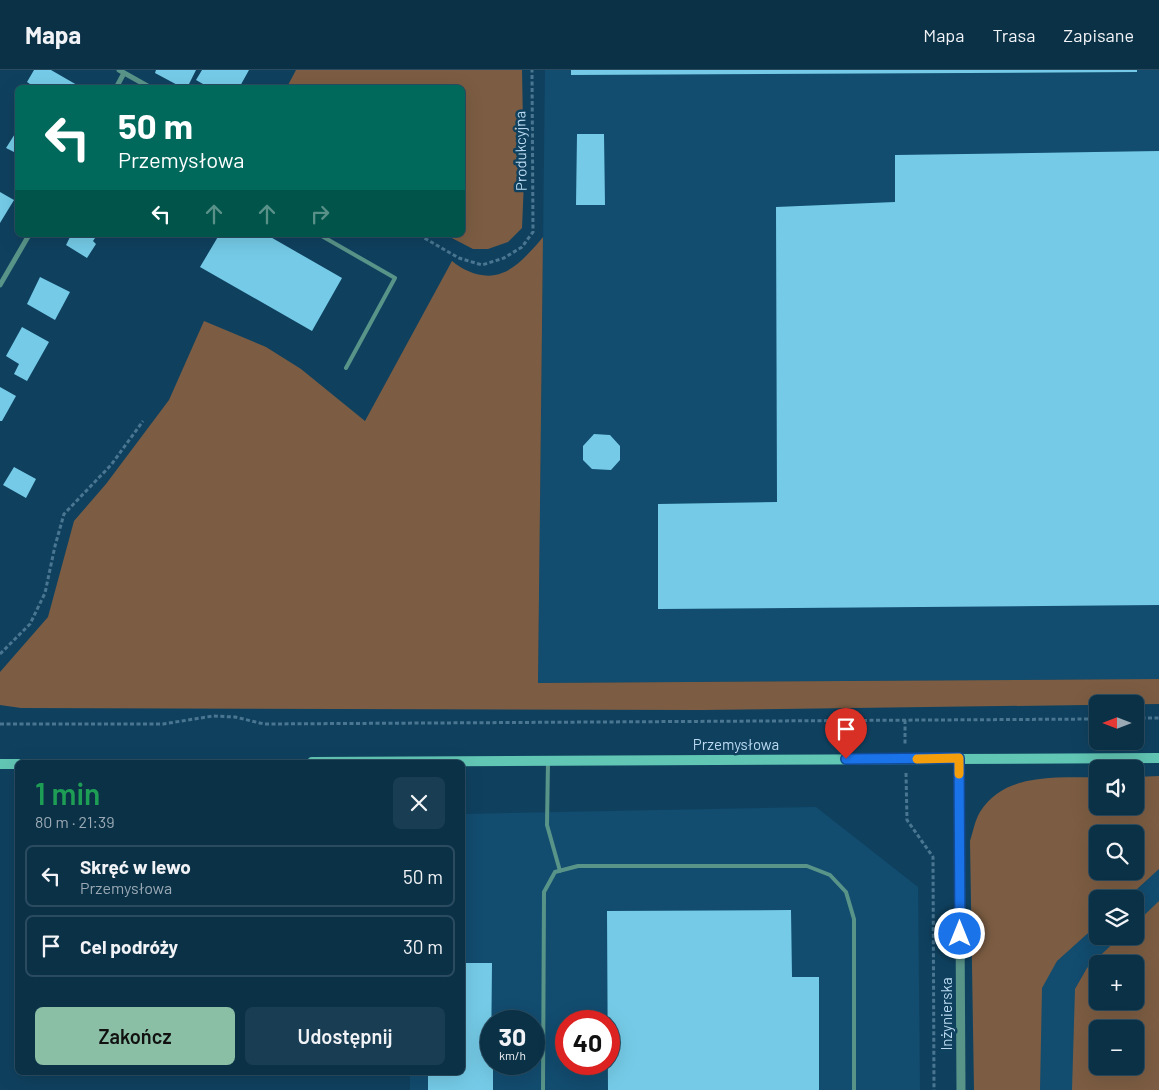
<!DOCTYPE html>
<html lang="pl">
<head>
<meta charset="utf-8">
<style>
	:root { --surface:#0b3147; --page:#193d52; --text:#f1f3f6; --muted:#9aa9b4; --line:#2b4c60; --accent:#8abfa5 }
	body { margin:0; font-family:Barlow,sans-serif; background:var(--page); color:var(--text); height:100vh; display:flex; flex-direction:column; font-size:19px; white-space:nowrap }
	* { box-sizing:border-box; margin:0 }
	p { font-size:16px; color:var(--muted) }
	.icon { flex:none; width:28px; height:28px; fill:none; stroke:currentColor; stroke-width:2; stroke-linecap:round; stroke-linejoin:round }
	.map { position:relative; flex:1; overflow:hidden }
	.details { position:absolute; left:15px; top:690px; width:450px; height:315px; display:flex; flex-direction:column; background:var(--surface); border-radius:8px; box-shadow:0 5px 20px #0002,0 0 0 1px var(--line) }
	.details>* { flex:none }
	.guide { position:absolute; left:15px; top:15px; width:450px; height:152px; border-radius:8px; box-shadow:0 5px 20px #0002,0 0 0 1px var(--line); background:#00695c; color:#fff; overflow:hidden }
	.needle { width:32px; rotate:270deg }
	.controls { position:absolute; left:1089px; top:625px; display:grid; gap:10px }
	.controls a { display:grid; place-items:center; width:55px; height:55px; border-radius:8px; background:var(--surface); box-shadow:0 5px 20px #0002,0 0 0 1px var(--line); font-size:25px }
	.speed { position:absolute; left:480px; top:940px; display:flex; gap:10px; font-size:25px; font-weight:700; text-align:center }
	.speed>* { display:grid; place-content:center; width:65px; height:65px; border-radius:50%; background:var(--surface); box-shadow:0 5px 20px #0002,0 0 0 1px var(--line); line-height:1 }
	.speed small { font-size:12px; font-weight:400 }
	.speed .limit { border:8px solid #d22; background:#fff; color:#111 }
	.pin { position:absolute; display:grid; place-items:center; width:42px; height:42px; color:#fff; margin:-51px -21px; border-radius:50% 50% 50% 0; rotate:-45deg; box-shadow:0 0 5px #0007 }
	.pin .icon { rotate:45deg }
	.me { position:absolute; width:55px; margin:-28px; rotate:0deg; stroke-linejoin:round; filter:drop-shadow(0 0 4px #0008) }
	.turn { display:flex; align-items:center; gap:18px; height:105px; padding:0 20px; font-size:22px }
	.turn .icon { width:65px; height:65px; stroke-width:2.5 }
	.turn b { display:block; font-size:35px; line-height:42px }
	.lanes { display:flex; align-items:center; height:48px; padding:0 20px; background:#0003; justify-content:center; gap:25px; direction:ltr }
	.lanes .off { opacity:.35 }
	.round { display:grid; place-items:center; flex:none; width:52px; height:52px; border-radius:8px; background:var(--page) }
	.overview { display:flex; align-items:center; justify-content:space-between; height:85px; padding:0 20px }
	h1 { font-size:30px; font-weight:600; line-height:38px; color:#1e9e55 }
	.cta { display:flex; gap:10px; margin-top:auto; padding:10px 20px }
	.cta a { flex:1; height:58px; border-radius:8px; background:var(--accent); color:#111; font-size:20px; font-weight:600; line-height:58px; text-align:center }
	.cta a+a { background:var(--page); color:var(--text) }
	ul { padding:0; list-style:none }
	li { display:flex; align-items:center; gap:15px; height:62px; margin:0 10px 8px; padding:0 10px; border:2px solid var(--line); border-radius:8px }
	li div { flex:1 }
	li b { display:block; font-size:19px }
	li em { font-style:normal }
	header { display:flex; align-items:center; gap:30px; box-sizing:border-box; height:70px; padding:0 25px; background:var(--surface); border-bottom:1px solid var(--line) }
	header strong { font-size:24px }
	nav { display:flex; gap:28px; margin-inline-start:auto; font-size:18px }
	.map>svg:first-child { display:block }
	.built { fill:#124c6f; fill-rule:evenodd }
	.green { fill:#7c5d43; fill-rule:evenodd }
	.building { fill:#75cbe7 }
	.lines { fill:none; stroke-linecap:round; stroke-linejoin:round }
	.path { stroke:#4a7691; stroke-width:3; stroke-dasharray:4 2.5; stroke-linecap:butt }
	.service { stroke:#599489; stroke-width:4 }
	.minor { stroke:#599489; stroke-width:5 }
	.tertiary { stroke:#599489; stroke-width:9 }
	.secondary { stroke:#62c6b4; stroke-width:10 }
	.route-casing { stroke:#114b97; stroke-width:12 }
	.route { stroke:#1a73e8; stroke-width:9 }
	.slow { stroke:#f59e0b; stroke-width:9 }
	.labels { text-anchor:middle; stroke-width:5; stroke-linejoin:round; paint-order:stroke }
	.street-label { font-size:15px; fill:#bbdaf1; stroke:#0f415f }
</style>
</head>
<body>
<header>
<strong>Mapa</strong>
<nav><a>Mapa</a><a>Trasa</a><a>Zapisane</a></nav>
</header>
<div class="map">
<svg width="1159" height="1020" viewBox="0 0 1159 1020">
	<rect width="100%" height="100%" fill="#0f415f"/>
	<path class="built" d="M545,0h614v609l-621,4z
		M816,737l102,80 2,203h-510v-17l52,-1 1,-258zM491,951h43v43h-43zM566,951h43v43h-43z
		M1159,742v278h-156l80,-277zM1098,764h37v37h-37zM1098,829h37v37h-37zM1098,894h37v37h-37zM1098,959h37v37h-37z"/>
	<path class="green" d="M296,0h226l2,111 -2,47 -14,14 -20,7h-15l-27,-14h16v-147l-175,-1z
		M543,167l-5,446 621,-4v25l-457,6 -681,-2 -21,-3v-33l48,-55 26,-96 32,-37 63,-84 35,-79 62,26 35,22 64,52 87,-160c13,11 33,19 50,12 15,-5 31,-24 41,-36z
		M1159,706v93l-33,30h-28l-1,26 -40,36 -15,27 -2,102h-66l-4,-249c3,-9 5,-21 10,-29 24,-40 78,-34 117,-35l1,29h37v-29zM1098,764h37v37h-37z
		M1159,831v189h-87l3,-101 12,-21 34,-32h14v-12zM1098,894h37v37h-37zM1098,959h37v37h-37z"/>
	<path class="building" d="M34,0h17l26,15 -2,3h-39l-9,-6z
		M156,0h40l-9,18h-4l-28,-15z
		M202,0h47l-10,18h-29l-14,-8z
		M571,0h566v2l-566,3z
		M18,59v25l-12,-6z
		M577,64h27l1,71h-29z
		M1159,81v454l-501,4v-105l119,-2 -1,-295 119,-5v-47z
		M0,122l14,8 -14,23z
		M71,165h26l-4,6 3,3 -9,14 -21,-13z
		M219,165h48l75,43 -30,53 -112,-64z
		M40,207l30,15 -15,28 -28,-16z
		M22,257l27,15 -22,39 -13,-7 5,-10 -13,-8z
		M0,317l16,9 -14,25h-2z
		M594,364l16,1 10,11v14l-9,10 -19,-1 -9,-9v-14z
		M14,397l22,12 -10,19 -23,-13z
		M791,840l1,67h27v113h-211l-1,-179z
		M462,893h30l-1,101h2v26h-65v-18h34z"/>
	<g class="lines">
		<path class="path" d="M419,165l40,23 23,7 22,-7 18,-11 11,-15 -1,-162
			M0,584l30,-30 15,-31 10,-47 9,-32 47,-49 32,-44
			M1135,648h24
			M905,650v25
			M0,654h163l50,-8 22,1 29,7 834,-5
			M906,703l1,47 26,37 1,233"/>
		<path class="service" d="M320,165l75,43 -49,90
			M548,692l-1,63 13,46
			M543,1020l1,-198 11,-20 23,-6h229l23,9 16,17 8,27v171"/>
		<path class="minor" d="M119,0l32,18
			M116,18l8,-15
			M0,215l29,-50"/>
		<path class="tertiary" d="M959,689l2,331"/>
		<path class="secondary" d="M312,692l847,-4
			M0,694h18"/>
	</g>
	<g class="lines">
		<g class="route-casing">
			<path id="route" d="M846,689l113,-1 1,176"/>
		</g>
		<use href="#route" class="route"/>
		<path class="slow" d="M917,689l42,-1v16"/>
	</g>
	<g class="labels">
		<g class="street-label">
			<text transform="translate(521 81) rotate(-91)" y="5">Produkcyjna</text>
			<text x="736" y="680">Przemysłowa</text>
			<text transform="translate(947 944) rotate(-90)" y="5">Inżynierska</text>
		</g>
	</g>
</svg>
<div class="controls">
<a><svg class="needle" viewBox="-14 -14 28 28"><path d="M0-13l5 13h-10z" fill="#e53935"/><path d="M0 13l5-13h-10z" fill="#9aa9b4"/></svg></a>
<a><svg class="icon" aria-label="sound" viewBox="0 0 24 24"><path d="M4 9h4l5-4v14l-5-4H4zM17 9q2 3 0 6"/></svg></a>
<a><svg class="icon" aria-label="search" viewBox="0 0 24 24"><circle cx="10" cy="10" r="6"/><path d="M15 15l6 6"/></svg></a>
<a><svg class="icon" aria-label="layers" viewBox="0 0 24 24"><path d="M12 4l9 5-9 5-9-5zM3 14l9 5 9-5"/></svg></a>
<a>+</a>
<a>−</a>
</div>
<div class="speed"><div>30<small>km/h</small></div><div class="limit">40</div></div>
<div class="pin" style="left:846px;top:689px;background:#d93025"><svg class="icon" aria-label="arrive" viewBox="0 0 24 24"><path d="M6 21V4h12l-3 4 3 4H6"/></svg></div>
<svg class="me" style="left:960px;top:864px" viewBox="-20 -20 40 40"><circle r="17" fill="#1a73e8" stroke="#fff" stroke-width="3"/><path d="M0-11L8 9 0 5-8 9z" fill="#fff"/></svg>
<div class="guide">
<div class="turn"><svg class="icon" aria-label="left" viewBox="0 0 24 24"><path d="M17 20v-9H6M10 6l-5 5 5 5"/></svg><div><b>50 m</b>Przemysłowa</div></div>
<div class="lanes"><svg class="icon" aria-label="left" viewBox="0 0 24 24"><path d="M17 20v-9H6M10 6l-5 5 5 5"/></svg><svg class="icon off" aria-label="ahead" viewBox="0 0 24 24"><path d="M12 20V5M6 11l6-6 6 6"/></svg><svg class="icon off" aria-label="ahead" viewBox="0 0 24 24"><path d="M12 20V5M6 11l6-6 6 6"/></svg><svg class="icon off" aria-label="right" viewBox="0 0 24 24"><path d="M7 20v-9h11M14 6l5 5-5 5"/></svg></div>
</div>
<section class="details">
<div class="overview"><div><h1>1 min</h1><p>80 m · 21:39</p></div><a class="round"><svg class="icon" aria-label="close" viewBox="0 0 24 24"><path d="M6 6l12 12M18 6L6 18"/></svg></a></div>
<ul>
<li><svg class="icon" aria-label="left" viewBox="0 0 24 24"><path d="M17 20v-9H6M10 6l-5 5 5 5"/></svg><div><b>Skręć w lewo</b><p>Przemysłowa</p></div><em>50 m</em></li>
<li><svg class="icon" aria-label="arrive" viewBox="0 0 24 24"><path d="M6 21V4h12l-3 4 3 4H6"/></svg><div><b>Cel podróży</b></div><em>30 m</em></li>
</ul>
<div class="cta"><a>Zakończ</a><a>Udostępnij</a></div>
</section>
</div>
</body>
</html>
